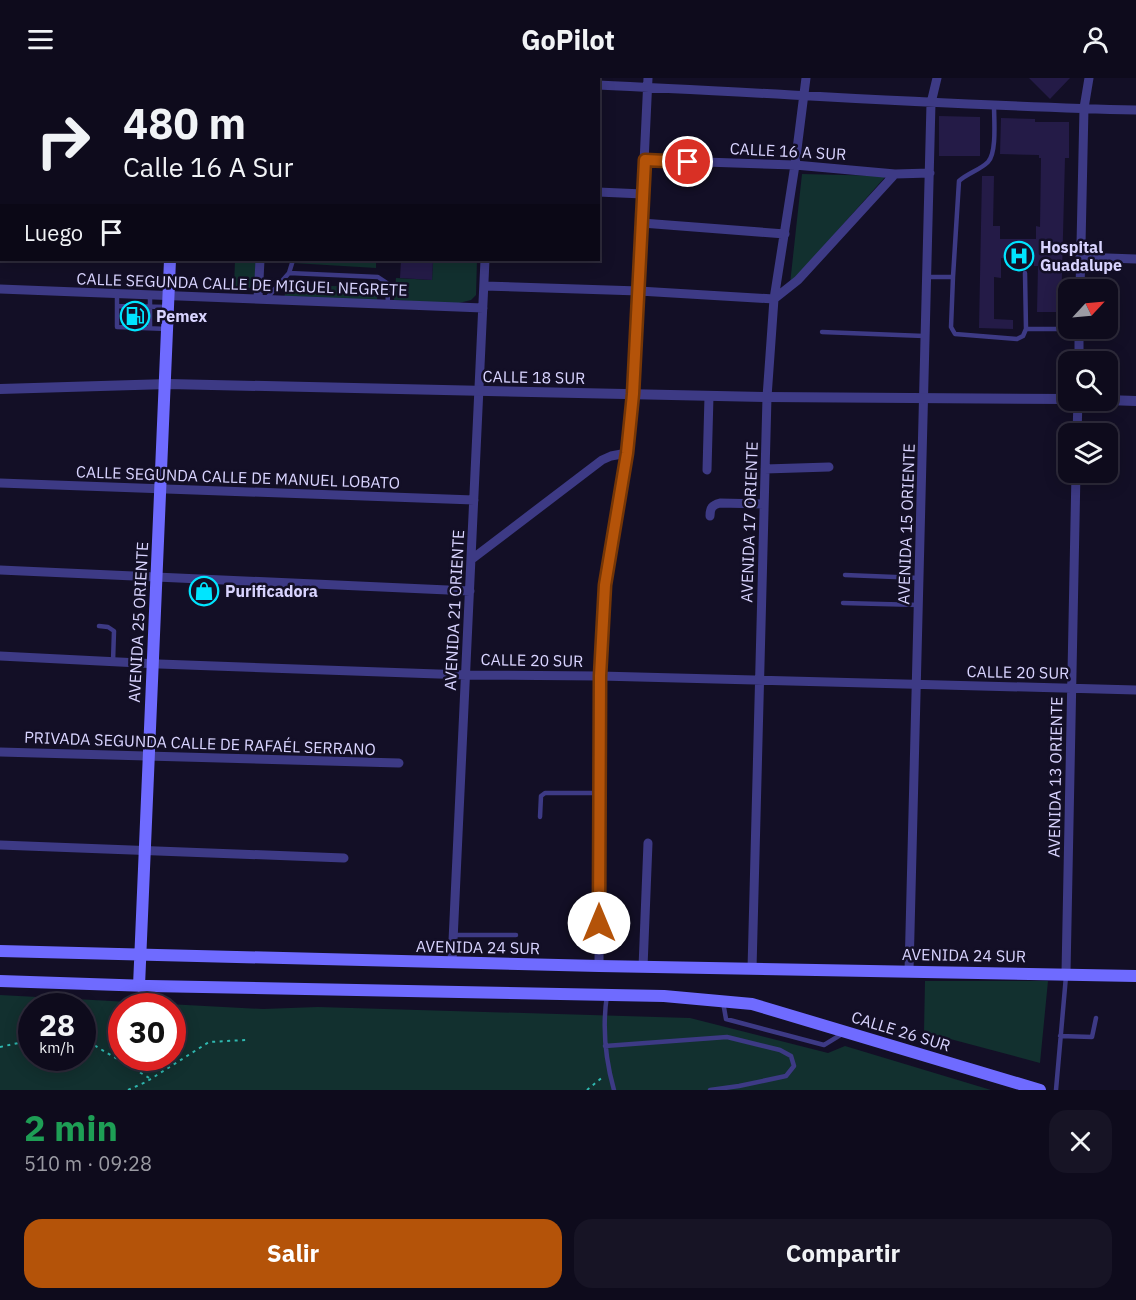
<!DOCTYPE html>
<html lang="es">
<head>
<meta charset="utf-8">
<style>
	:root { --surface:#0e0b1c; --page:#171425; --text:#f1f3f6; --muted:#9b9ba3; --line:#2e2b3b; --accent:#b45309 }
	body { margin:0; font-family:"IBM Plex Sans",sans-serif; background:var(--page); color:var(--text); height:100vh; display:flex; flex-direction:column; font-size:22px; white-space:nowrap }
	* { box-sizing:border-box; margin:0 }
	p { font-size:20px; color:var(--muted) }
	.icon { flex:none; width:33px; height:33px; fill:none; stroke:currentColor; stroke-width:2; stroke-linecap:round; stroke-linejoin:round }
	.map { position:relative; height:1012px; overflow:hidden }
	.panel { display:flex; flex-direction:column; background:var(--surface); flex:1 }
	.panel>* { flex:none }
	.hud { position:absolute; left:0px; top:0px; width:600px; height:183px; box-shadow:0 3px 15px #0003,0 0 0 2px var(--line); background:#0e0b1c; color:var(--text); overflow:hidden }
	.needle { width:39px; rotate:64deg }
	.buttons { position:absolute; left:1058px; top:201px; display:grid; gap:12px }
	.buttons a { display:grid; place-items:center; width:60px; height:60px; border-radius:12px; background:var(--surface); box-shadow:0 3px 15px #0003,0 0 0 2px var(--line); font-size:30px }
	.speed { position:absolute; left:18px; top:915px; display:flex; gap:12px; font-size:30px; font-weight:700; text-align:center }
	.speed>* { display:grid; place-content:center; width:78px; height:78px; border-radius:50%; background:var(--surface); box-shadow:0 3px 15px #0003,0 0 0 2px var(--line); line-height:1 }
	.speed small { font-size:15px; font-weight:400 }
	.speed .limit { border:9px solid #d22; background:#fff; color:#111 }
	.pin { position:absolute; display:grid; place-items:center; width:51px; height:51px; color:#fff; margin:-26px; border:3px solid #fff; border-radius:50%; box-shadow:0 2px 6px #0007 }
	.me { position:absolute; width:66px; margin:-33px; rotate:0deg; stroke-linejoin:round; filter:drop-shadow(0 0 4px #0008) }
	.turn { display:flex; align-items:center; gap:21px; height:126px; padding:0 24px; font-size:27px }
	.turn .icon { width:78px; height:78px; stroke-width:2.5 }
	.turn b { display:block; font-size:42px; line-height:51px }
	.then { display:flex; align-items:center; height:57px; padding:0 24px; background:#0003; gap:12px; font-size:22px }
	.round { display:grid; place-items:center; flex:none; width:63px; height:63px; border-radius:18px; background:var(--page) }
	.overview { display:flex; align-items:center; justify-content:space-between; height:102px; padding:0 24px }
	h1 { font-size:36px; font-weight:700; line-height:45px; color:#1e9e55 }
	.action { display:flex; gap:12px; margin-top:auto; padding:12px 24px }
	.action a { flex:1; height:69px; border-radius:18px; background:var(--accent); color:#fff; font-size:24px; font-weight:700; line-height:69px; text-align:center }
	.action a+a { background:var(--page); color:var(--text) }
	header { display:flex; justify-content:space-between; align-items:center; height:78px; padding:0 24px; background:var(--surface); font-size:27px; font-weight:700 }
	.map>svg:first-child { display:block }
	.green { fill:#12302f; fill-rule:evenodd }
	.building { fill:#241b47 }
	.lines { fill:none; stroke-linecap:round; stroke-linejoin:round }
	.path { stroke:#2fb8b0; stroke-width:2; stroke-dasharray:3 4.5; stroke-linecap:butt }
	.service { stroke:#3d3a85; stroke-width:4.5 }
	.minor { stroke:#3d3a85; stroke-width:9 }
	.tertiary { stroke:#3d3a85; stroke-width:10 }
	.secondary { stroke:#6f6bff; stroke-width:12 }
	.route-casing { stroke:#753606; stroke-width:15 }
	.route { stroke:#b45309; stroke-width:10 }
	.labels { text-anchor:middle; stroke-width:5; stroke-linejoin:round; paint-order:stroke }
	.street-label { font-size:16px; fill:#d9d4ff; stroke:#130f26 }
	.poi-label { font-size:16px; font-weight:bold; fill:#d9d4ff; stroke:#130f26; text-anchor:start }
</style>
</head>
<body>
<header><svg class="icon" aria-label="menu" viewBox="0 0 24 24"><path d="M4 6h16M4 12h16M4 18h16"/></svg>GoPilot<svg class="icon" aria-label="person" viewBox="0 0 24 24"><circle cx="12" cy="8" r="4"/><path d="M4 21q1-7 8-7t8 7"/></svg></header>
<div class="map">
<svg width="1136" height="1012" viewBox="0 0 1136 1012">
	<rect width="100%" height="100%" fill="#130f26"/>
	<path class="green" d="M802,96l84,2 -96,108z
		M235,182h21v20l-8,10 -14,-1z
		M293,182h83v8l-83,-5z
		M433,182h44l-1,35 -5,5 -16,4 -61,-4 2,-22 36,2z
		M288,207l90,2 -1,13 -93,-3z
		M925,903h123l-8,82 -116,-31z
		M0,917l263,14 55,-2 372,11 138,35 17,-7 146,44h-991zM32,928h50v52h-50zM122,928h50v52h-50z"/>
	<path class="building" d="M1029,0h41l-20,21z
		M939,38l41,1v39h-41z
		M1001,40l34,1v3h34v36h-4l-4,154h-24l1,-46h-4v-7l-33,-1v20l-7,-1v42l19,1v9l-34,-1 3,-152h12l-1,50h7v13h36v-13l4,1 1,-69h-2v-3l-39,-1z
		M401,182h32l-1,20 -32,-2z
		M123,233h23v10h-23z"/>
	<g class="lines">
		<path class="path" d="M82,960l69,41
			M0,969l32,-7
			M128,1012l18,-8 63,-40 37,-2
			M587,1012l17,-14"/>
		<path class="service" d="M289,195l89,4 9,6 1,21
			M927,199h26l-2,50 4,7 62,5 6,-3 3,-7 -1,-56
			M953,199l6,-96c9,-8 21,-11 29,-19 9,-9 6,-43 6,-57
			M117,216v33l50,2
			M266,221l23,-26 4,-13
			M117,228l51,1
			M150,250v-33
			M1026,251h53
			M822,254l102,4
			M845,497l75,3
			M843,525l76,2
			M99,548l9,1 6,4 -1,31
			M540,739l1,-21 4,-3h53
			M454,857h62
			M607,917c-5,33 -2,63 7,95
			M723,924l3,17 98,26 18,-11
			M1060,958l32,1 4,-19
			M605,968l122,-9 53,13 11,6 3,10 -8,10 -47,10 -29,4
			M1056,1012l10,-114"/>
		<path class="minor" d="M456,0l33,2
			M598,7c180,8 359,21 538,25
			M0,60h2
			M645,82l150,5 100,9 35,-1
			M598,114l45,2
			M0,136h2
			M642,145l143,11
			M1080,179l56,2
			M484,208l155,5 135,8 24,-19 97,-106
			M0,211l483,19
			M1080,212l4,-182 5,-30
			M258,221l2,-39
			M1079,284v-34
			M1077,356l1,-34
			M765,391l64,-2
			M707,392l2,-74
			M0,405l474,17
			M710,438c0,-8 2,-11 10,-13l44,1
			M472,481l130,-99 9,-4 16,-3
			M0,492l470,21
			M0,578l159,8 307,11 134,1 536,14
			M0,674l399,11
			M0,767l344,13
			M452,884l33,-702
			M599,888l1,-290 5,-91 22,-132 6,-59 15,-316
			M643,889l5,-124
			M752,891l15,-572 7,-98 21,-134 11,-87
			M909,893l22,-868 6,-25
			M1066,895l10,-501"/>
		<path class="tertiary" d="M0,311l168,-5 599,13 301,2
			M1107,322l29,1"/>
		<path class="secondary" d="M179,2v-2
			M0,873l599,15 537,10
			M0,903l149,5 515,10 88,8 288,86
			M139,908l31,-726"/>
	</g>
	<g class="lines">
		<g class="route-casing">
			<path id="route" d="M599,845l1,-247 5,-91 22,-132 6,-59 12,-234 43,2"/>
		</g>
		<use href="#route" class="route"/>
	</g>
	<defs>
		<g id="hospital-ring" transform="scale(1.5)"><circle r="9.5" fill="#130f26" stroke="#00e5ff" stroke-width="1.5"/><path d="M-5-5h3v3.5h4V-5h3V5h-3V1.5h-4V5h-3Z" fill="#00e5ff"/></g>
		<g id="fuel-ring" transform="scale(1.5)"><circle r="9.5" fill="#130f26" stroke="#00e5ff" stroke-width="1.5"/><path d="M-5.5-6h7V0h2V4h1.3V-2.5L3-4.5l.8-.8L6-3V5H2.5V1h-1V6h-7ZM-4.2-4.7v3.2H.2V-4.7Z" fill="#00e5ff"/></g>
		<g id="shop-ring" transform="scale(1.5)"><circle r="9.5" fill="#130f26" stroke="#00e5ff" stroke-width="1.5"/><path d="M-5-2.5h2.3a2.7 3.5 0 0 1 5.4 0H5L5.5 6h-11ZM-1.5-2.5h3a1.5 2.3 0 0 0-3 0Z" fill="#00e5ff"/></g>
	</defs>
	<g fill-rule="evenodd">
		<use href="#hospital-ring" x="1019" y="178"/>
		<use href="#fuel-ring" x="135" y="238"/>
		<use href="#shop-ring" x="204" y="513"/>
	</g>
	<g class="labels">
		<g class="street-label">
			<text transform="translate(788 73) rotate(3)" y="6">CALLE 16 A SUR</text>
			<text transform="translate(242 206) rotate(2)" y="6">CALLE SEGUNDA CALLE DE MIGUEL NEGRETE</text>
			<text transform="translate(534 299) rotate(1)" y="6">CALLE 18 SUR</text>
			<text transform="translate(238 399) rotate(2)" y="6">CALLE SEGUNDA CALLE DE MANUEL LOBATO</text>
			<text transform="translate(749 444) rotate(-88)" y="6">AVENIDA 17 ORIENTE</text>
			<text transform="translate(906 446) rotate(-88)" y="6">AVENIDA 15 ORIENTE</text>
			<text transform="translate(454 532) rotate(-87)" y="6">AVENIDA 21 ORIENTE</text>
			<text transform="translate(138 544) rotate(-87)" y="6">AVENIDA 25 ORIENTE</text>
			<text transform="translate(532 582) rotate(1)" y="6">CALLE 20 SUR</text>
			<text transform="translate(1018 594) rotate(1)" y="6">CALLE 20 SUR</text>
			<text transform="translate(200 665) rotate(2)" y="6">PRIVADA SEGUNDA CALLE DE RAFAÉL SERRANO</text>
			<text transform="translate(1055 699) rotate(-89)" y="6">AVENIDA 13 ORIENTE</text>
			<text transform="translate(478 869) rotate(1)" y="6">AVENIDA 24 SUR</text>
			<text transform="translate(964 877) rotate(1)" y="6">AVENIDA 24 SUR</text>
			<text transform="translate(901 953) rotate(17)" y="6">CALLE 26 SUR</text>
		</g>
		<g class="poi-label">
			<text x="1040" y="175">Hospital<tspan x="1040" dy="18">Guadalupe</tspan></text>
			<text x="156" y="244">Pemex</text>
			<text x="225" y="519">Purificadora</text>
		</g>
	</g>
</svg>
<div class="buttons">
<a><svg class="needle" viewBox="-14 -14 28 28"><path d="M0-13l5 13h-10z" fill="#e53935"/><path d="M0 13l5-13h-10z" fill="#9b9ba3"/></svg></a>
<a><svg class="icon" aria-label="search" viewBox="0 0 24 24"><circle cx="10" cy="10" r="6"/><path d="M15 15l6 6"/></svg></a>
<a><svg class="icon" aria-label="layers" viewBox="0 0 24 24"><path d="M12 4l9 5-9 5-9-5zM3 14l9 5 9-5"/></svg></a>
</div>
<div class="speed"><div>28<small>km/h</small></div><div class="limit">30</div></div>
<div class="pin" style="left:688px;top:84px;background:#d93025"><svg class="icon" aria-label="arrive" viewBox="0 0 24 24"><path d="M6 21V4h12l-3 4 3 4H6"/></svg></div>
<svg class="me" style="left:599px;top:845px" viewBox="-20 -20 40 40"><circle r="19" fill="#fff"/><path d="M0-13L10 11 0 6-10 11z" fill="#b45309"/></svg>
<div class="hud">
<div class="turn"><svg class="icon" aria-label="right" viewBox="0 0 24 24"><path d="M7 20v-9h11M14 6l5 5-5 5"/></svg><div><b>480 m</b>Calle 16 A Sur</div></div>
<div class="then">Luego<svg class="icon" aria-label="arrive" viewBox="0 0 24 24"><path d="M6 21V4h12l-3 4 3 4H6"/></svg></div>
</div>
</div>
<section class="panel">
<div class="overview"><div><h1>2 min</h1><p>510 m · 09:28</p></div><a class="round"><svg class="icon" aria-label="close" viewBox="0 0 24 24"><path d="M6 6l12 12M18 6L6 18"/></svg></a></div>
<div class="action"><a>Salir</a><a>Compartir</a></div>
</section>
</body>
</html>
